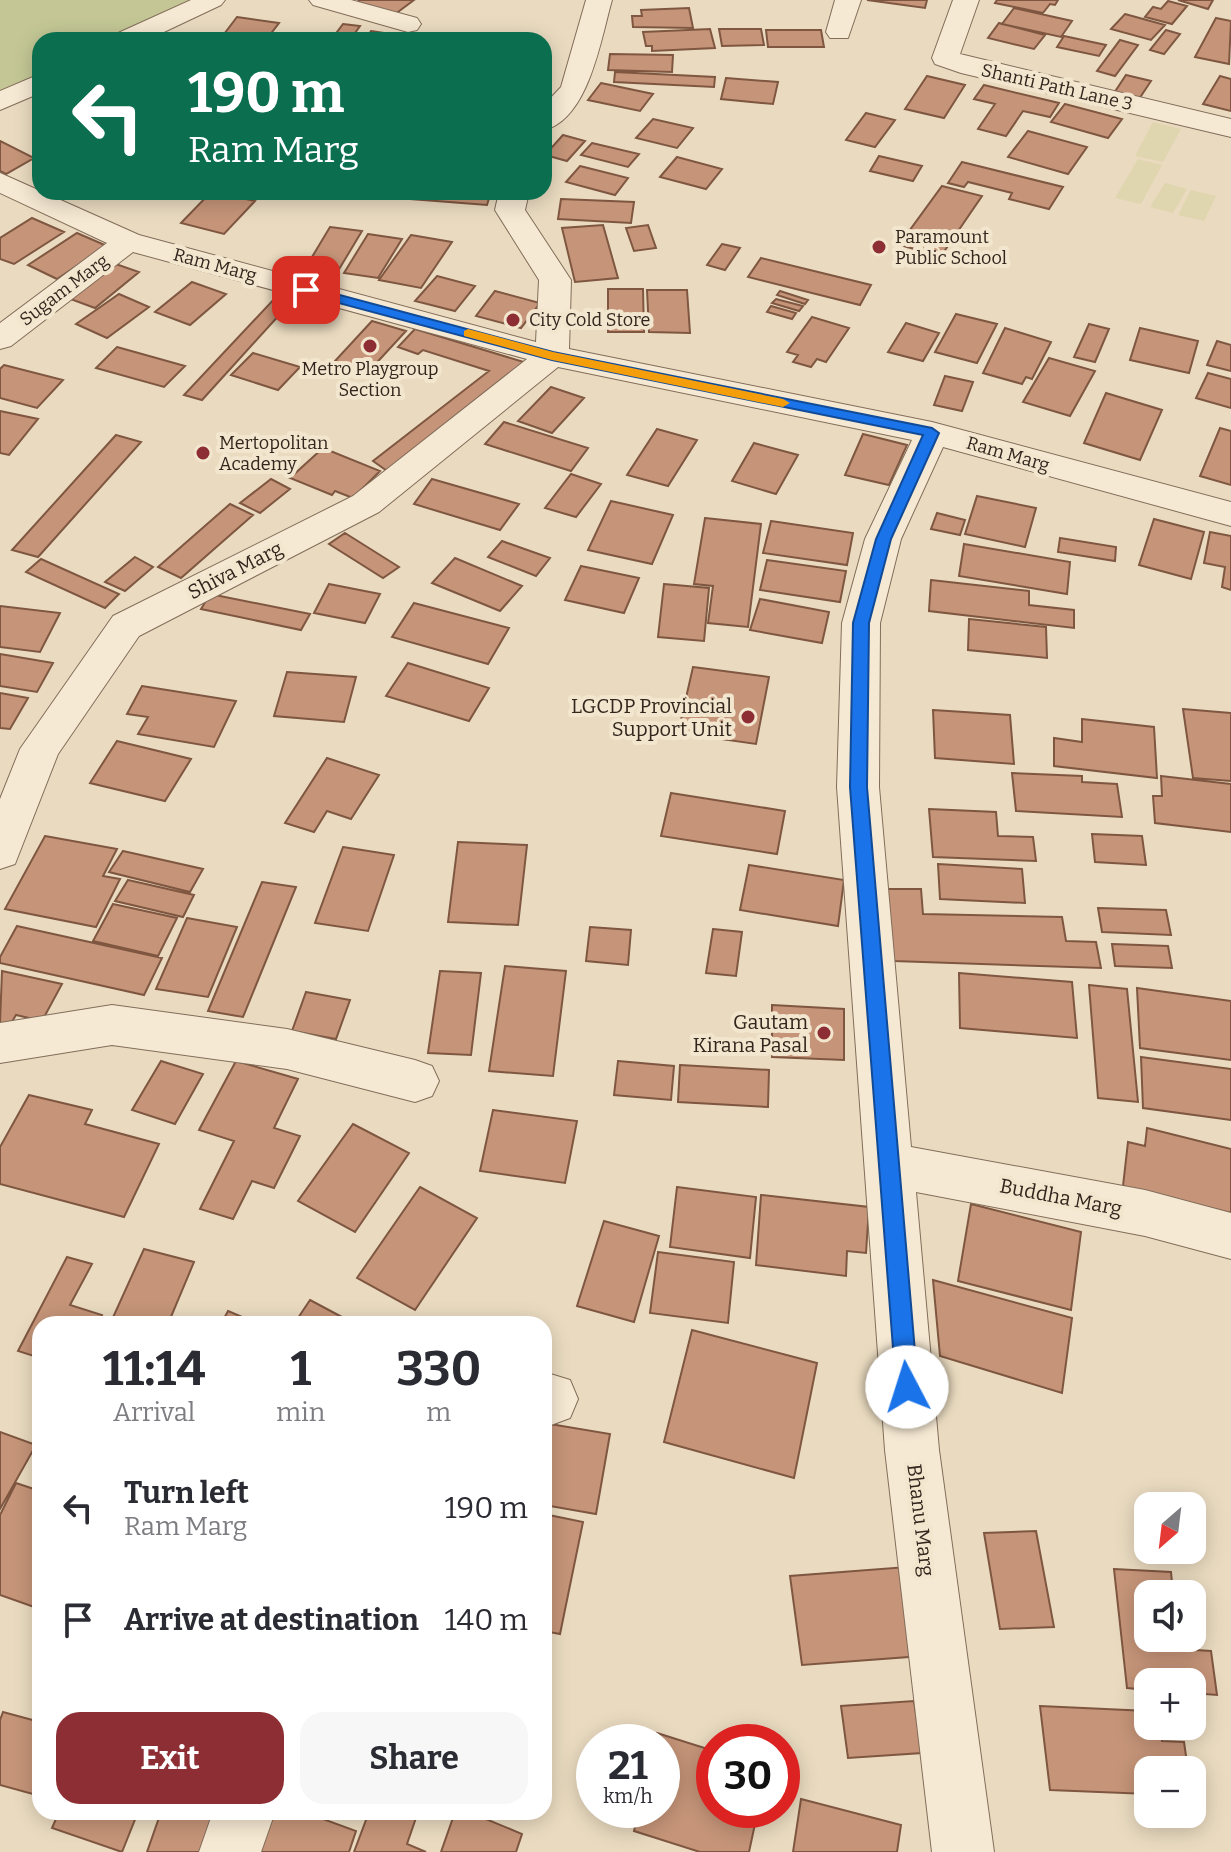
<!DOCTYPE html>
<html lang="en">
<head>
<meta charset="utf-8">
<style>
	:root { --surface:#fff; --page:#f7f7f7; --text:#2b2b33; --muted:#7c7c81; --accent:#8c2e33 }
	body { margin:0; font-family:Bitter,serif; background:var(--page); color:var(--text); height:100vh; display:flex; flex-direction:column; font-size:30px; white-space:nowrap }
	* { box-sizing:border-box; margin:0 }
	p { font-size:26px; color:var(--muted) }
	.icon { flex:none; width:44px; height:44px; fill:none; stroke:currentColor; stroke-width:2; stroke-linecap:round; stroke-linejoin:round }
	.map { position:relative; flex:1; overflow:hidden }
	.panel { position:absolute; left:32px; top:1316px; width:520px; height:504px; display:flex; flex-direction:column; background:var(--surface); border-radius:24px; box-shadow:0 4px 20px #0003 }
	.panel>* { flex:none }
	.banner { position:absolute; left:32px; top:32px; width:520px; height:168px; border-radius:24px; box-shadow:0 4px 20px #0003; background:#0b6e4f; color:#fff; overflow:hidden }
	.needle { width:52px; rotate:208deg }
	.tools { position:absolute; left:1134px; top:1492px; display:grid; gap:16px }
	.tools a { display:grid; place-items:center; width:72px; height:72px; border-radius:16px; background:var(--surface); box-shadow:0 4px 20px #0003; font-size:40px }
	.speed { position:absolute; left:576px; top:1724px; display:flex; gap:16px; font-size:40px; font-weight:700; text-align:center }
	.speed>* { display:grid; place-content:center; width:104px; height:104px; border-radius:50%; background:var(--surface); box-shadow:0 4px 20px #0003; line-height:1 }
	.speed small { font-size:20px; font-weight:400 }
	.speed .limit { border:12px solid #d22; background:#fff; color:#111 }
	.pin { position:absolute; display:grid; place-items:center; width:68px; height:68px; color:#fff; margin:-34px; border-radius:16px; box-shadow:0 4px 12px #0006 }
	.me { position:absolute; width:88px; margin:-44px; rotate:355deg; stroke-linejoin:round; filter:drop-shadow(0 0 6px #0008) }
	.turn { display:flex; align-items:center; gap:28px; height:168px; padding:0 24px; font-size:36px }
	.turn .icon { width:104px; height:104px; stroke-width:2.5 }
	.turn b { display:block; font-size:56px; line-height:68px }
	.eta { display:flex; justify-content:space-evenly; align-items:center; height:136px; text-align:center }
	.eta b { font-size:48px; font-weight:700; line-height:56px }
	.primary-button { display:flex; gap:16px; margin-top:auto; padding:16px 24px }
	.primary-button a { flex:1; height:92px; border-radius:24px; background:var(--accent); color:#fff; font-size:32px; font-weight:700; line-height:92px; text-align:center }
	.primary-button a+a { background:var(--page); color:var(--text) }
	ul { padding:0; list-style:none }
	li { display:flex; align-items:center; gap:24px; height:112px; padding:0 24px }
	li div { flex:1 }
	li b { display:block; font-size:30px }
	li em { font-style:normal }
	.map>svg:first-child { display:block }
	.farmland { fill:#dfd5ae }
	.green { fill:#c4c795 }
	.building { fill:#c69579; stroke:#7f5741; stroke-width:2 }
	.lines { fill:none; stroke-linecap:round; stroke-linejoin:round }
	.minor-casing { stroke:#826d5a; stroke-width:2 }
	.minor { fill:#f6e9d3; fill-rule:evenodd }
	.route { fill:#1a73e8; stroke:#114b97; stroke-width:2 }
	.slow { fill:#f59e0b }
	.poi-dot { fill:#8c2e33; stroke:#f2e6cf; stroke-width:3 }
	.labels { text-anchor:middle; stroke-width:8; stroke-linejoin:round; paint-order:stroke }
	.far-street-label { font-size:18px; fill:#32261d; stroke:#f2e6cf }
	.far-poi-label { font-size:18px; fill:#32261d; stroke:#f2e6cf; text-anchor:start }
	.street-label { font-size:20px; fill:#32261d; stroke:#f2e6cf }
	.poi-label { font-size:20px; fill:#32261d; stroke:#f2e6cf; text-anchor:end }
</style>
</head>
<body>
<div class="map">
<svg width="1231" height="1852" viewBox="0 0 1231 1852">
	<rect width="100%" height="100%" fill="#eadbc0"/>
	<path class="farmland" d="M1153,122l28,7 -18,33 -28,-6z
		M1138,159l24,6 -21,39 -26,-6z
		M1165,183l22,6 -14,24 -23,-6z
		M1191,190l25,6 -12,25 -26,-6z"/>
	<path class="green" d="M0,0h197l-87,40h-70v34l-40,20z"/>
	<path class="building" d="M360,0h54l-20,15 -40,-11z
		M867,0h60l-2,8z
		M997,0h61l-3,5 -5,-1 -7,9 -48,-10z
		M1178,0h35l-5,9z
		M1168,1l19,5 -15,18 -27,-7 8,-10 8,2z
		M689,8l4,20 -60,-1 -1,-11h10l-1,-6z
		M1014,8l58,13 -11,16 -59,-13z
		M1125,14l40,11 -14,15 -40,-11z
		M237,17l42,6 -13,17 -45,-2z
		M1216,18l15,3 -2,43 -34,-7z
		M999,23l46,12 -11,14 -46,-11z
		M343,24l17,2 -10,14h-19z
		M710,29l5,19 -63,3v-5h-6l-3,-14z
		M719,29h42l3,16 -42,1z
		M766,30h55l3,17h-56z
		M1166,30l14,4 -16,20 -14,-4z
		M371,31l33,5 -2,4h-37z
		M412,34l34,5 -39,1z
		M1064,36l42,9 -7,11 -42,-9z
		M1120,40l18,5 -23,31 -18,-5z
		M610,54l63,1 -1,17 -64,-2z
		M615,72l100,5 -1,10 -100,-5z
		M1126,75l25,6 -12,18 -25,-6z
		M927,76l38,9 -21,33 -39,-9z
		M1220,76l11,3v32l-28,-7z
		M726,78l52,4 -5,22 -52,-5z
		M601,83l52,11 -13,17 -52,-11z
		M984,85l75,18 -9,14 -27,-6 -17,25 -28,-7 17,-25 -21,-5z
		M1065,104l57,15 -14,19 -57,-16z
		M866,113l29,7 -20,27 -29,-7z
		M653,119l40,9 -16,20 -41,-10z
		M1028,131l59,16 -19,27 -60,-17z
		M563,135l22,6 -18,20 -22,-6z
		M0,141l34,17 -28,16 -6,-3z
		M592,143l47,11 -11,13 -47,-12z
		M879,156l43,10 -9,15 -43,-10z
		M677,157l45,12 -16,20 -46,-12z
		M962,162l101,25 -14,22 -40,-10 3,-6 -44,-11 -4,5 -16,-4z
		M580,166l48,12 -13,17 -49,-13z
		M942,186l40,10 -41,60 -42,-11z
		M211,192h4l40,9 -31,33 -43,-11z
		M400,192h91l-4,13 -89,-7z
		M561,199l73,3 -3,21 -73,-4z
		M32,218l32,14 -50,32 -14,-5v-21z
		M603,225l15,53 -43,4 -13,-54z
		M648,225l8,23 -22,3 -8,-23z
		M330,227l32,4 -24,40 -32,-4z
		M77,233l30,13 -50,33 -29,-14z
		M368,234l34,5 -24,39 -34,-5z
		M411,235l41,7 -31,46 -42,-8z
		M722,244l18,4 -15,22 -18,-5z
		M761,258l110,27 -11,20 -112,-28z
		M110,262l29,10 -44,36 -30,-11z
		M437,276l38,10 -20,25 -40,-10z
		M192,282l34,12 -36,31 -35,-13z
		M608,289h35l1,43h-36z
		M647,290h40l3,43 -41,-1z
		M495,291l45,12 -19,25 -45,-12z
		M780,291l28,9 -3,4 -28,-9z
		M119,294l30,13 -42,31 -31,-14z
		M276,297l16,4 -90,99 -18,-5z
		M776,299l27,7 -4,5 -27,-8z
		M771,306l25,7 -4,6 -25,-7z
		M956,314l41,10 -20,39 -42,-11z
		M812,317l37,11 -23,34 -9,-3 -6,8 -18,-5 5,-7 -11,-3z
		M372,321l34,10 -37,40 -34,-10z
		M906,323l33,10 -16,28 -35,-9z
		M1089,324l20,5 -14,33 -21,-5z
		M1005,328l46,14 -19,37 -6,-2 -4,7 -39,-11z
		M1140,328l58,13 -9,32 -59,-13z
		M415,329l115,35 -140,109 -17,-12 116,-90 -66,-21 -5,4 -20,-7z
		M1217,341l14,4v26l-24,-6z
		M117,347l68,19 -21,21 -68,-19z
		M253,353l47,14 -22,23 -47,-15z
		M1049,358l46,13 -25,45 -47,-14z
		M4,365l59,15 -26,28 -37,-10v-29z
		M1208,373l23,6v29l-35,-10z
		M945,376l28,6 -11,29 -28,-6z
		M551,387l33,11 -32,35 -34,-12z
		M1106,393l56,17 -22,50 -56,-17z
		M0,411l38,8 -29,36 -9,-2z
		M504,422l84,26 -17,23 -86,-27z
		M1220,428l11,3v54l-31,-9z
		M657,429l40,11 -29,46 -41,-11z
		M863,434l44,11 -18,40 -44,-10z
		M116,435l25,7 -103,115 -26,-7z
		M754,443l44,12 -22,39 -44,-13z
		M323,448l57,23 -27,27 -18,-7 -3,4 -42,-17z
		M571,474l30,10 -25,33 -31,-9z
		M271,479l19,10 -30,24 -20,-10z
		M432,479l87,25 -19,26 -86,-26z
		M977,496l59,12 -11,39 -60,-13z
		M611,501l62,14 -21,49 -64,-14z
		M230,504l23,11 -72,63 -23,-11z
		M937,513l28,7 -5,15 -29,-6z
		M705,518l56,6 -13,103 -40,-4 5,-37 -19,-2z
		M1154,519l50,13 -13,47 -52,-14z
		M771,521l82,12 -6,32 -84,-12z
		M1210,532l21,4v54l-9,-3 3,-20 -21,-4z
		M345,533l54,34 -16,11 -54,-34z
		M1060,538l56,9 -1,14 -57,-9z
		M502,541l48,17 -14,18 -48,-19z
		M964,544l106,18 -3,32 -108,-18z
		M135,557l18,10 -28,24 -20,-9z
		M455,558l67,28 -22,25 -68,-28z
		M41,559l78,35 -14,14 -79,-36z
		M767,560l79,11 -6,31 -80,-12z
		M581,566l58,12 -15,35 -59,-13z
		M931,580l98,11v14l45,5v18l-145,-17z
		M329,584l51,10 -15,29 -51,-10z
		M664,584l45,4 -5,53 -46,-4z
		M210,594l100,20 -9,16 -100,-21z
		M760,599l69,13 -7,31 -72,-13z
		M414,603l95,25 -21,36 -96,-27z
		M0,606l60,7 -20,39 -40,-5z
		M969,619l77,8 1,31 -79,-8z
		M0,654l53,9 -16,29 -37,-6z
		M408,663l81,25 -20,33 -83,-25z
		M693,667l76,10 -13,67 -78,-11z
		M287,672l69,5 -12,45 -70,-6z
		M142,686l94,15 -22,46 -76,-13 10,-17 -21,-3z
		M0,693l28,5 -18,31 -10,-1z
		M1183,709l48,4v68l-38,-3z
		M933,710l77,5 4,49 -79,-6z
		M1082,719l72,8 3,51 -103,-12v-28l28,4z
		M117,741l74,18 -26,42 -75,-18z
		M327,758l52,17 -28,44 -24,-8 -13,21 -29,-9z
		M1012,773l70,3v6l35,2 5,33 -106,-6z
		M1161,776l70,8v48l-76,-9 -2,-27h9z
		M671,793l114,18 -8,43 -116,-18z
		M929,809l67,3 2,24 35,1 3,24 -103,-4z
		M1092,834l50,2 4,29 -51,-3z
		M45,836l72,13 -14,27 17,3 -24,48 -91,-18z
		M458,842l69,3 -9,80 -70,-3z
		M343,847l51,8 -26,76 -53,-8z
		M123,851l80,18 -13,23 -81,-20z
		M938,864l84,5 3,34 -85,-4z
		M749,865l95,15 -6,46 -98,-16z
		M128,880l66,15 -11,22 -68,-16z
		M262,882l34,5 -53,130 -35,-6z
		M886,889h35l2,25 139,3 4,24 30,1 5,26 -207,-7z
		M113,904l64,14 -19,38 -65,-15z
		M1098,908l68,2 5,25 -69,-3z
		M187,918l50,9 -29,70 -52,-8z
		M17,926l145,32 -18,37 -144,-32v-6z
		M590,927l41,3 -3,35 -42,-4z
		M713,929l29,3 -6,44 -30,-3z
		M1112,944l56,2 4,22 -57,-2z
		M505,966l61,5 -13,105 -64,-5z
		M2,971l60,13 -20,37 -26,-6 -6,10 -10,-2z
		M440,971l41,2 -10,82 -43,-2z
		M959,973l113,9 5,56 -117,-10z
		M1089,985l38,4 11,113 -40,-4z
		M1137,988l94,13v59l-91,-12z
		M306,992l44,8 -14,39 -44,-8z
		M772,1005l72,4v51l-72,-3z
		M1141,1057l90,12v51l-88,-12z
		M161,1061l42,13 -28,50 -43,-14z
		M236,1061l62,18 -24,49 26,8 -26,52 -22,-7 -19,38 -33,-10 34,-68 -35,-11z
		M618,1061l56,5 -3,34 -57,-5z
		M680,1065l89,5 -1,37 -90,-5z
		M29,1095l63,15 -7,14 74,20 -35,73 -124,-33v-37z
		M493,1110l84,11 -12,62 -85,-12z
		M353,1124l56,29 -54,79 -57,-31z
		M1147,1128l84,21v64l-108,-27 5,-44 17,4z
		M420,1187l57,31 -62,92 -58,-32z
		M677,1187l79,10 -6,61 -80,-11z
		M761,1195l108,12 -3,46 -19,-2 -1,25 -90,-11z
		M971,1204l110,28 -10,78 -113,-29z
		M604,1221l55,15 -25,86 -57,-16z
		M144,1249l50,13 -26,62h-58z
		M658,1252l76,10 -6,61 -78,-10z
		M67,1257l25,7 -22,41 32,10 -4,9h-58v34l-22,-7z
		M933,1280l139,38 -10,75 -122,-37z
		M310,1300l45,24h-61z
		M228,1311l31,13h-38z
		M692,1330l125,33 -23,115 -130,-36z
		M544,1423l66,11 -14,80 -52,-9z
		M0,1432l36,13 -36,64z
		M16,1483l24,8v118l-40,-14v-80z
		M544,1514l39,8 -23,112 -16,-3z
		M1036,1531l18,96 -54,2 -16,-96z
		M907,1567l15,89 -120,9 -12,-89z
		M1114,1569l57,3 2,22h-25v44h30l2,11 31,2 6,44 -25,-2v-11h-44v8l-21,-2z
		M914,1701l8,52 -74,5 -7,-52z
		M1040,1706l108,5v15h12l2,15 22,1 4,28h-40v24l-98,-4z
		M3,1712l37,10v74l-40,-11v-65z
		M657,1733l57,18v59h44l-9,42h-49l-66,-21 5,-21h23v-68h-7z
		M801,1799l100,26 -4,27h-104z
		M59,1812h79l-16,40 -70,-24z
		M161,1812h58l-14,40h-58z
		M261,1812h43l52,19 -7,21h-103z
		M369,1812h49l-11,32 19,8h-72z
		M455,1812h14l53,22 -6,18h-75z"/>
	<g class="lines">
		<g class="minor-casing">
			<path id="minor" d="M191,0h34l-4,5 -74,35h-35l4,-6z
				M309,0h42l66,18 4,6 -4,6 -9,2 -95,-27z
				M586,0h26c-11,38 -23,119 -68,130v-25l17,-18z
				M835,0h26l-13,38h-18l-4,-6z
				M953,0h26l-19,54 271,65v18l-270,-64 -26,-9 -3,-6z
				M40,74v19l-40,17v-19z
				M0,173l139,62 397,107 3,-62 -44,-70 4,-18h30l-4,18 46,70 -2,69 363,73 299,80v24l-288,-79 -42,92 -21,84 -1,164 32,360 234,43 86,23v46l-86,-23 -229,-44 23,258 55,402h-62l-47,-402 -48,-663 5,-164 23,-84 47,-99 -354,-73 -179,145 -240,124 -81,118 -43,110 -15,5v-70l20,-50 93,-133 240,-120 174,-137 -394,-107 -122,94 -11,3v-26l107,-80 -107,-50z
				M112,1005l175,24 128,31 17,6 7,15 -7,15 -17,6 -128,-33 -175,-24 -112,18v-40z
				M544,1372l26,8 8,19 -8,19 -19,7 -7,-1z
				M213,1812h62l-14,40h-62z"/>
		</g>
		<use href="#minor" class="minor"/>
	</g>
	<path class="route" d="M306,286l247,66 379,76 7,5 -48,106 -22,84 -2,164 51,600 -4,7 -7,3 -8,-3 -3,-7 -46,-600 3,-164 23,-84 47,-104 -371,-75 -251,-67 -2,-3z"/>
	<path class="slow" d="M468,329l85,23 230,47 7,4 -7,4 -231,-47 -88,-24v-5z"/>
	<g class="poi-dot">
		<circle cx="879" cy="247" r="8"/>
		<circle cx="513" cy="320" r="8"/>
		<circle cx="370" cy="346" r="8"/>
		<circle cx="203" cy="453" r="8"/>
		<circle cx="748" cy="717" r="8"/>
		<circle cx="824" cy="1033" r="8"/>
	</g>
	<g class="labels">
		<g class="far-street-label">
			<text transform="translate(1057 87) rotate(13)" y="6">Shanti Path Lane 3</text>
			<text transform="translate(215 265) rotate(15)" y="6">Ram Marg</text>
			<text transform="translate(64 290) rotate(-37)" y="6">Sugam Marg</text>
			<text transform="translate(1008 454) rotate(16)" y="6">Ram Marg</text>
		</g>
		<g class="far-poi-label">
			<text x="895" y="243">Paramount<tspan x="895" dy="21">Public School</tspan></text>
			<text x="529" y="326">City Cold Store</text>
			<text x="370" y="375" text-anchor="middle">Metro Playgroup<tspan x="370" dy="21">Section</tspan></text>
			<text x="219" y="449">Mertopolitan<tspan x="219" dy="21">Academy</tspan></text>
		</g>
		<g class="street-label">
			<text transform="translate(235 570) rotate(-27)" y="7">Shiva Marg</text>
			<text transform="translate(1061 1197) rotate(11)" y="7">Buddha Marg</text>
			<text transform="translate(921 1520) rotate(83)" y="7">Bhanu Marg</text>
		</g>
		<g class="poi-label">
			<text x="732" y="713">LGCDP Provincial<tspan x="732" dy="23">Support Unit</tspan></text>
			<text x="808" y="1029">Gautam<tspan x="808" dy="23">Kirana Pasal</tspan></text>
		</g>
	</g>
</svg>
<div class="tools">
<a><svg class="needle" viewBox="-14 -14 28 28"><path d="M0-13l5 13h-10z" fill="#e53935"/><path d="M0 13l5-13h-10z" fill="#7c7c81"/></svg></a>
<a><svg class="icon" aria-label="sound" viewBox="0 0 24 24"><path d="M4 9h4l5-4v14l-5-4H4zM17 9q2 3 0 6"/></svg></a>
<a>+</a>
<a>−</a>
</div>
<div class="speed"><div>21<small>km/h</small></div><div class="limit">30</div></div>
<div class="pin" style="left:306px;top:290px;background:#d93025"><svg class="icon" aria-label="arrive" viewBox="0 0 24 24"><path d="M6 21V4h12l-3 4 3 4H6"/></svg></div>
<svg class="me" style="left:907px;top:1387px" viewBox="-20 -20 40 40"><circle r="19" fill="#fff"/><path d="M0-13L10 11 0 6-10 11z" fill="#1a73e8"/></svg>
<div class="banner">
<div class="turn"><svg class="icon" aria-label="left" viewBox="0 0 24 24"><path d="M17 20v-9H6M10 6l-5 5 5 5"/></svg><div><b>190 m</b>Ram Marg</div></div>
</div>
<section class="panel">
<div class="eta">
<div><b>11:14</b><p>Arrival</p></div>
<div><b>1</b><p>min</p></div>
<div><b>330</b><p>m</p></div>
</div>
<ul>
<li><svg class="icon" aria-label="left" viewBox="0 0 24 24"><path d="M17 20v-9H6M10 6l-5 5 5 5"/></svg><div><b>Turn left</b><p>Ram Marg</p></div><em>190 m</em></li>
<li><svg class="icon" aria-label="arrive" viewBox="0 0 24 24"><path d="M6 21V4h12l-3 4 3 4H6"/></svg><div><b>Arrive at destination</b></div><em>140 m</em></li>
</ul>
<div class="primary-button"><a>Exit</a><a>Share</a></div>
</section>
</div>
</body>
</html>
